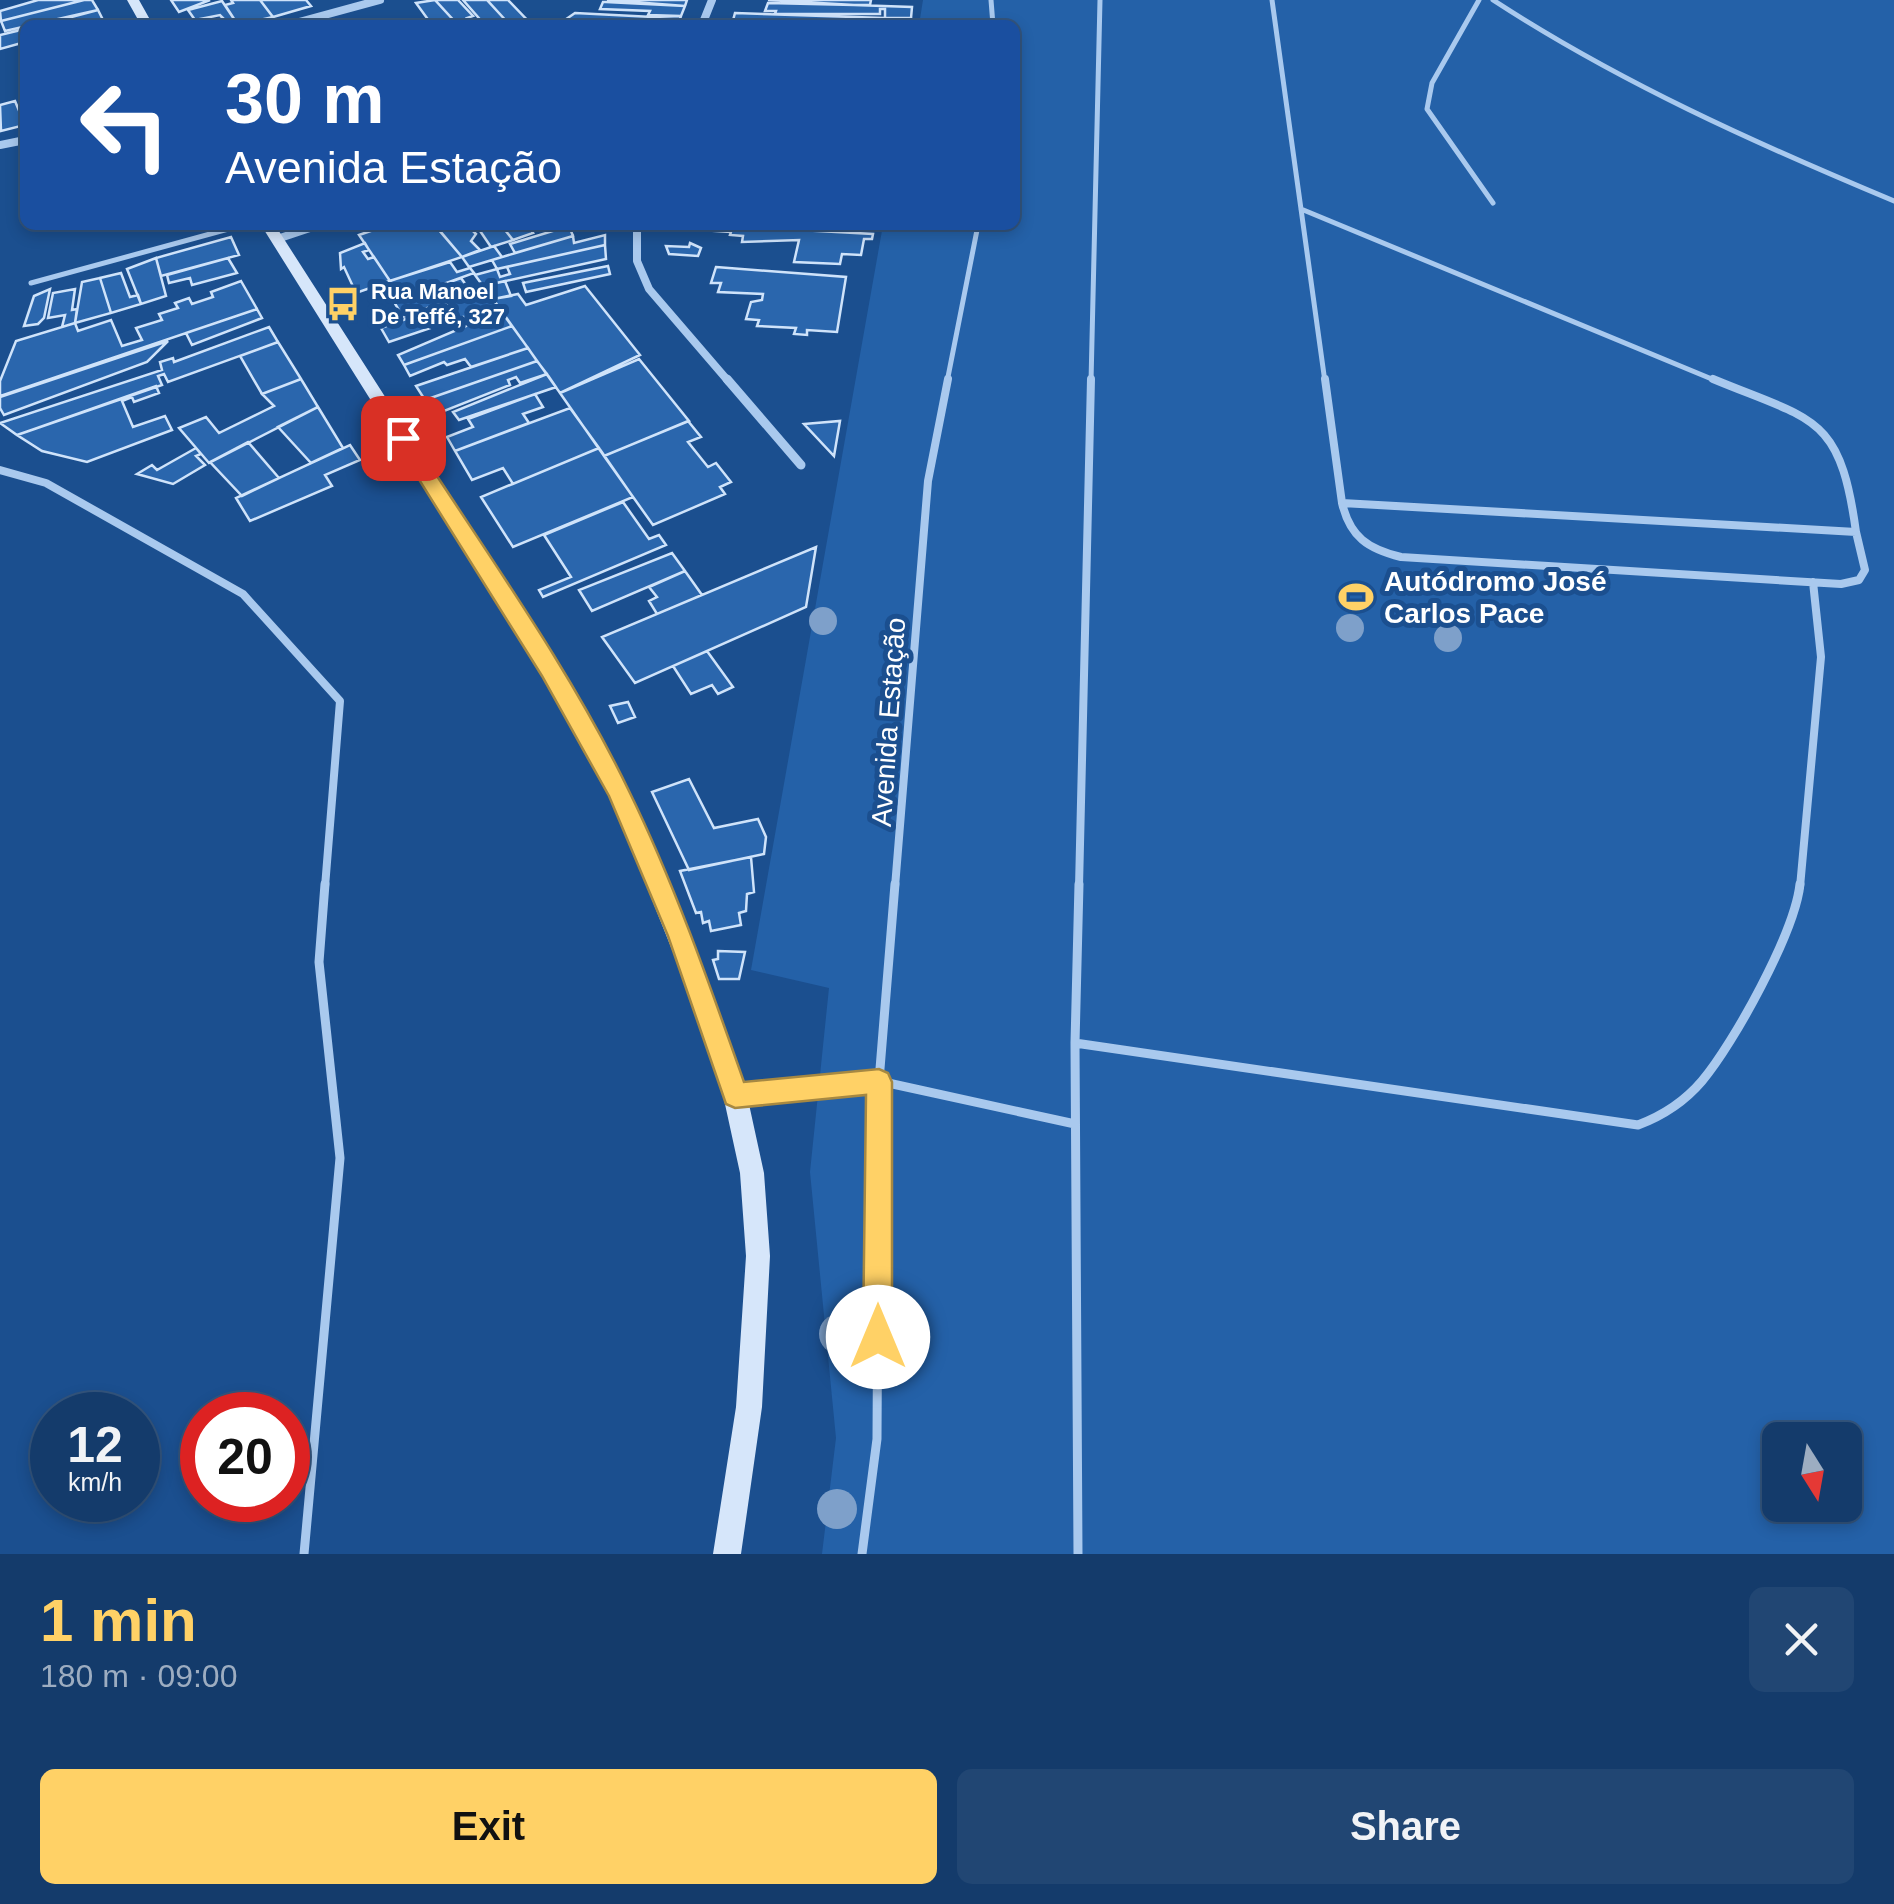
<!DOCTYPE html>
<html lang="en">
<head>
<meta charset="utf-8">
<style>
	:root { --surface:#143b6b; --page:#214673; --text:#f1f3f6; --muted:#9dadc1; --line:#33557e; --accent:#ffd166 }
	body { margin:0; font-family:Helvetica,sans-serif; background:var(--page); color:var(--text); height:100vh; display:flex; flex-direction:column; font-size:38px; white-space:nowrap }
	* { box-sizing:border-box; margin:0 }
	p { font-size:32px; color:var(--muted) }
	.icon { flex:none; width:55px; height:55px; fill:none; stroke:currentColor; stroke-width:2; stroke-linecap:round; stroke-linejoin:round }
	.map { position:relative; height:1554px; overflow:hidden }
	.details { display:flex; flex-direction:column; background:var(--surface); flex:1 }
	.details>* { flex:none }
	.hud { position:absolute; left:20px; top:20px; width:1000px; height:210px; border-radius:15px; box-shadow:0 5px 15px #0003,0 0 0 2px var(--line); background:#1a4fa0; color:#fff; overflow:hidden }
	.needle { width:65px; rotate:169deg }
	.controls { position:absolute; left:1762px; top:1422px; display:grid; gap:20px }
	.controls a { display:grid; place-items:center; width:100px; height:100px; border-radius:15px; background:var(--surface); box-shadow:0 5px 15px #0003,0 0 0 2px var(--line); font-size:50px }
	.speed { position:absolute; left:30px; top:1392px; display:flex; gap:20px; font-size:50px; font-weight:700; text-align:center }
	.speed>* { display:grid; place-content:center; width:130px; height:130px; border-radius:50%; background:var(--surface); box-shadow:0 5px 15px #0003,0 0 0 2px var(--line); line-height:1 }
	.speed small { font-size:25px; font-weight:400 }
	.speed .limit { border:15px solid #d22; background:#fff; color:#111 }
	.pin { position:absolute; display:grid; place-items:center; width:85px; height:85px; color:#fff; margin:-42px; border-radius:20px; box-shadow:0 5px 15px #0006 }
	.me { position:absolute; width:110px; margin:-55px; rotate:0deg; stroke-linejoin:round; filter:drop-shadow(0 0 8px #0008) }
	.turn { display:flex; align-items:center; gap:35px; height:210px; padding:0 40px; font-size:45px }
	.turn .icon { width:130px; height:130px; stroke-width:2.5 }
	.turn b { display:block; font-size:70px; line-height:85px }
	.round { display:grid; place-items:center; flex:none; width:105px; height:105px; border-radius:15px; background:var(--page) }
	.head { display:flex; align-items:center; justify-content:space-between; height:170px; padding:0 40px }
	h1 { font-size:60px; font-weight:800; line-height:75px; color:var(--accent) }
	.cta { display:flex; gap:20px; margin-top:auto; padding:20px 40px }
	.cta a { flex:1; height:115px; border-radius:15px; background:var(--accent); color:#111; font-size:40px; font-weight:800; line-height:115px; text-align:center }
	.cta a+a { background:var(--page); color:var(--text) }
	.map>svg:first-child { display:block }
	.green { fill:#2461a8; fill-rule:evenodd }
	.building { fill:#2a66ad; stroke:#cfe3fa; stroke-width:2.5 }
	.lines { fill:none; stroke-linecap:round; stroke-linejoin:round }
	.lane-far2 { stroke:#a9c9ee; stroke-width:5 }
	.lane-far1 { stroke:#a9c9ee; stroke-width:8 }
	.lane { stroke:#a9c9ee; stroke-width:9 }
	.street-far1 { stroke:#a9c9ee; stroke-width:8 }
	.street { stroke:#a9c9ee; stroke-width:9 }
	.secondary { fill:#d6e6fa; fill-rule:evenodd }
	.tree { fill:#7ea0ca }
	.route { fill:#ffd166; stroke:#a68842; stroke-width:2.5 }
	.labels { text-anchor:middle; stroke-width:10; stroke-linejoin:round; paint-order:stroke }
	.far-poi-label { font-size:22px; font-weight:bold; fill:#fff; stroke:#1b4f8f; text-anchor:start }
	.poi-label { font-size:28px; font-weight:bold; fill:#fff; stroke:#1b4f8f; text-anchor:start }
	.street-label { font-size:28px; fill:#fff; stroke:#1b4f8f }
</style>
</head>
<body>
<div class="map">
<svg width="1894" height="1554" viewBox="0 0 1894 1554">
	<rect width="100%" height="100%" fill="#1b4f8f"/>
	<path class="green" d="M923,0h971v1554h-1072l14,-116 -26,-266 19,-184 -78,-18 132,-745h132v-200h-96zM1780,1440h65v65h-65z"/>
	<path class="building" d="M38,0h46l-83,21 -1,-10z
		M84,0h8l6,10 -93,21 -4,-10z
		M171,0h39l-31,12z
		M231,0h29l13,17 -35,8 -13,-20 8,-2z
		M260,0h46l5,6 -38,11z
		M435,0h23l15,16 -6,2 6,7h-15z
		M435,0l23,25h-26l-16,-22z
		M463,0h24l23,25h-25z
		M487,0h21l23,24 -21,1z
		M607,0h80l-2,6z
		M768,0h103l-1,5h-16z
		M222,1l16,24h-15l-5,-5 5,-2 -3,-3 -25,5 -7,-10z
		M603,2h3l79,4 -4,10 -33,-1 2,-4 -50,-2z
		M768,3l86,2 58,2 -1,11h-26v-9h-5v5h-105l1,-3h-11z
		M98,10l5,10 -18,5h-44z
		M575,13l78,4 28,-1 -3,9 -119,-1z
		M735,13l150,5 26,1 -1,6 -178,-1z
		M25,29v13l-25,7v-14z
		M15,101l10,24 -24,6 -1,-26z
		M388,225h47l27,32 -72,24 -31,-46z
		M448,225h19l9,9 -5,7 9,9 -18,7 -24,-28z
		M476,225h25l12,15 -22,7z
		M501,225h25l7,8 -20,7z
		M688,225h18l167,9 -1,5h-8l-3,16 -19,-1 -2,10 -46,-2 5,-22 -57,2 1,-6 -13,-1 1,-3 -44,-3z
		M569,226l4,10 -58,17 -5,-9z
		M605,235v10l-108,24 -5,-9 81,-24 1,7z
		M231,237l8,18 -78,21 -5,-18z
		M365,243l4,7 -6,2 5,7 6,-2 16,24 -34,12 -12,-26 -3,2 -1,-16z
		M690,243l11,5 -3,8 -29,-2 -3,-8 23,1z
		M605,245l1,14 -123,27 -8,-11 22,-6 3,8 10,-3 -3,-7z
		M494,246l8,11 -33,10 -7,-10z
		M156,258l10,38 -25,8 -14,-35z
		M228,258l9,15 -45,12 -2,-7 -21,5 -2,-8z
		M450,262l7,10 13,-4 4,5 -80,29 -11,-19z
		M608,266l2,8 -84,18 -3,-9z
		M716,267l130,10 -9,55 -30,-2v5l-13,-1 2,-6 -39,-2 2,-6 -13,-1 5,-17 11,-2 1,-6 -45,-2 3,-9h-10z
		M121,273l9,24 8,-2 3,9 -30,9 -11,-35z
		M100,278l11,35 -36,10 7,-41z
		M461,278l10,14 -68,25 -9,-15z
		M241,281l16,28 -257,87v-15l16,-40 59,-18 3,8 33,-11 11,26 20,-6 -6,-12 26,-8 -3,-6 19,-6 -3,-5 14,-5 3,6 21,-7 -2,-5z
		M505,281l6,15 -18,3 -10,-13z
		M585,286l55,69 -80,38 -67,-94 25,-5 8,11z
		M50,289l-6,29 -6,6 -14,2 10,-30z
		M75,289l-3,21 5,-1 -2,14 -13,4 3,-12 -17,3 5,-25z
		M486,290l15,21 -34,12 -4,-6 -74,25 -8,-14z
		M257,309l5,9 -70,27 -6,-12z
		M501,311l11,15 -108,39 -6,-10z
		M512,326l16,22 -57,19 -6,-8 -18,6 -3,-3 -34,14 -6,-11z
		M269,327l9,15 -110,40 -4,-8 -6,2 4,9 -145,50 -17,-12 162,-53 -2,-8 13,-4 1,4z
		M168,341l-21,21 -143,53 -4,-7v-11z
		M278,342l23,37 -39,15 -22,-38z
		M528,348l9,13 -112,39 -9,-14z
		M639,359l50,62 -85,35 -44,-63z
		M537,361l10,13 -27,9 -4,-6 -8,3 2,5 -76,30 -9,-15z
		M547,374l9,13 -97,33 -6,-8z
		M301,379l17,28 -109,56 -30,-35 27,-11 13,16 55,-27 -12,-12z
		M156,386l3,7 -25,9 -2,-5 -10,4 11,26 32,-11 7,14 -85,32 -45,-11 -25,-16z
		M535,394l8,13 -20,7 6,9 -74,28 -8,-14 26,-10 -5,-8z
		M318,407l25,41 -32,15 -33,-36z
		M570,408l29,40 -86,36 -10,-16 -31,12 -17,-29z
		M688,421l13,16 -13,5 20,25 8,-4 15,19 -11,5 5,7 -72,31 -49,-69z
		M840,421l-6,35 -30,-32z
		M248,442l31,36 -37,18 -32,-34z
		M350,445l10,15 -35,15 7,11 -82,35 -14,-23z
		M196,448l5,6 -5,2 9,9 -32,19 -36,-10 15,-9 5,5z
		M599,448l34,49 -120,50 -32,-50z
		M623,502l26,37 10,-4 7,10 -123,52 -4,-7 32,-13 -27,-42z
		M816,547l-10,60 -171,76 -33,-46z
		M672,553l13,18 -93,40 -13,-21z
		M685,571l17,24 -45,19 -8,-13 8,-4 -8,-10z
		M707,651l26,36 -15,7 -6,-9 -21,9 -18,-28z
		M628,702l7,15 -17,6 -8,-17z
		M689,779l25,49 44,-9 8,18 -2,17 -75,16 -37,-78z
		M751,857l3,35 -7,2 -1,17 -7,2 2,12 -30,6 -2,-10 -6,2 -2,-11 -5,1 -16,-42z
		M718,951l27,1 -6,27h-20l-6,-19 5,-1z"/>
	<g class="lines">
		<path class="lane-far2" d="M991,0l2,25
			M1272,0l29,209
			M1479,0l-47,83 -5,26 66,94
			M1493,0c126,82 262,143 401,201
			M1301,209l418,173
			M1301,209l24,173
			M31,283l212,-58
			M947,382l31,-157
			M1091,382l9,-382"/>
		<path class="lane-far1" d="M1325,379l17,124 514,29c-16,-118 -42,-111 -143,-153
			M0,470l46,13 197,111 97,107 -15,186
			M1342,503c8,34 26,46 59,54l440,27 18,-4 6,-10 -9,-38
			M895,887l33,-406 20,-102
			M1079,887l12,-508
			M1800,887l21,-230 -8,-75"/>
		<path class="lane" d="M1075,1043l563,82c24,-9 47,-24 64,-44 32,-38 93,-149 98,-197
			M738,1095l141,-14 16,-197
			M304,1554l36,-396 -21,-196 6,-78
			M862,1554l15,-115 2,-358 196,43
			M1078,1554l-3,-511 4,-159"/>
		<path class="street-far1" d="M288,25l92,-25
			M702,25l10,-25
			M0,145l25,-5
			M637,225v36l12,28 80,93
			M277,239l42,-14"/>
		<path class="street" d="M727,379l74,86"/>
		<path class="secondary" d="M127,0h12l14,25h-12z
			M261,225h14l282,440 69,122 99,240 22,68 17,78 6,83 -8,151 -21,147h-28l23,-147 10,-151 -6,-83 -17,-78 -20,-68 -93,-232 -67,-120z"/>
	</g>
	<g class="tree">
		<circle cx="823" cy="621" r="14"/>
		<circle cx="1350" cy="628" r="14"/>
		<circle cx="1448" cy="638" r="14"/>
		<circle cx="839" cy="1334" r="20"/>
		<circle cx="837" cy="1509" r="20"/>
	</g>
	<path class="route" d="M403,432l6,1c75,117 160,233 220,358 46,94 80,192 115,291l135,-13 9,4 4,9v255l-4,10 -10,4 -11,-4 -4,-10 3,-242 -131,13 -9,-4 -58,-168 -59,-140 -67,-120 -149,-238z"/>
	<defs>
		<g id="bus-bare" transform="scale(2.7)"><path d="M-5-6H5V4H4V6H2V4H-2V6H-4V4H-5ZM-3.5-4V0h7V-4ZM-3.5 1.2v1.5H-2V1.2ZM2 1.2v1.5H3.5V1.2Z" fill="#ffd166" stroke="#1b4f8f" stroke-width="2.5" paint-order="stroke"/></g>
		<g id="stadium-bare" transform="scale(2.7)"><path d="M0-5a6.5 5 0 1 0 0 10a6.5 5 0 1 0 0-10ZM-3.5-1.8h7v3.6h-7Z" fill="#ffd166" stroke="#1b4f8f" stroke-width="2.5" paint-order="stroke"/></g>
	</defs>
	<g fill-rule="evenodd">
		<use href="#bus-bare" x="343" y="304"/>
		<use href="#stadium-bare" x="1356" y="597"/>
	</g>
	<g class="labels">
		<g class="far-poi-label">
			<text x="371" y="299">Rua Manoel<tspan x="371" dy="25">De Teffé, 327</tspan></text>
		</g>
		<g class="poi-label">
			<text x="1384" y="591">Autódromo José<tspan x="1384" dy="32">Carlos Pace</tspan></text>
		</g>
		<g class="street-label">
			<text transform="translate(888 722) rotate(-86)" y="10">Avenida Estação</text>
		</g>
	</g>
</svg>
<div class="controls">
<a><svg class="needle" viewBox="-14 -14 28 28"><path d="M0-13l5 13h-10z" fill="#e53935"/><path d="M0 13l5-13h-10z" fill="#9dadc1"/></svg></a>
</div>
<div class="speed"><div>12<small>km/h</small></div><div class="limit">20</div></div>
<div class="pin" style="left:403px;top:438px;background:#d93025"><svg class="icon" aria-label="arrive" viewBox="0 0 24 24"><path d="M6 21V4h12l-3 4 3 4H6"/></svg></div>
<svg class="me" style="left:878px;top:1337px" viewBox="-20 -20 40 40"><circle r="19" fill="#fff"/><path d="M0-13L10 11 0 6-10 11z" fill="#ffd166"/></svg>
<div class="hud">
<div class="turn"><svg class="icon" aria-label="left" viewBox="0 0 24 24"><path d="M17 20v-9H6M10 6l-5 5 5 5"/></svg><div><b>30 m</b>Avenida Estação</div></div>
</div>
</div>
<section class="details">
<div class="head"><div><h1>1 min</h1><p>180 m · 09:00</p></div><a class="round"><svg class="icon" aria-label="close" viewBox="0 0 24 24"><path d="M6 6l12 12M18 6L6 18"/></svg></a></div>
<div class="cta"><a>Exit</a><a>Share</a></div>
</section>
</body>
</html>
